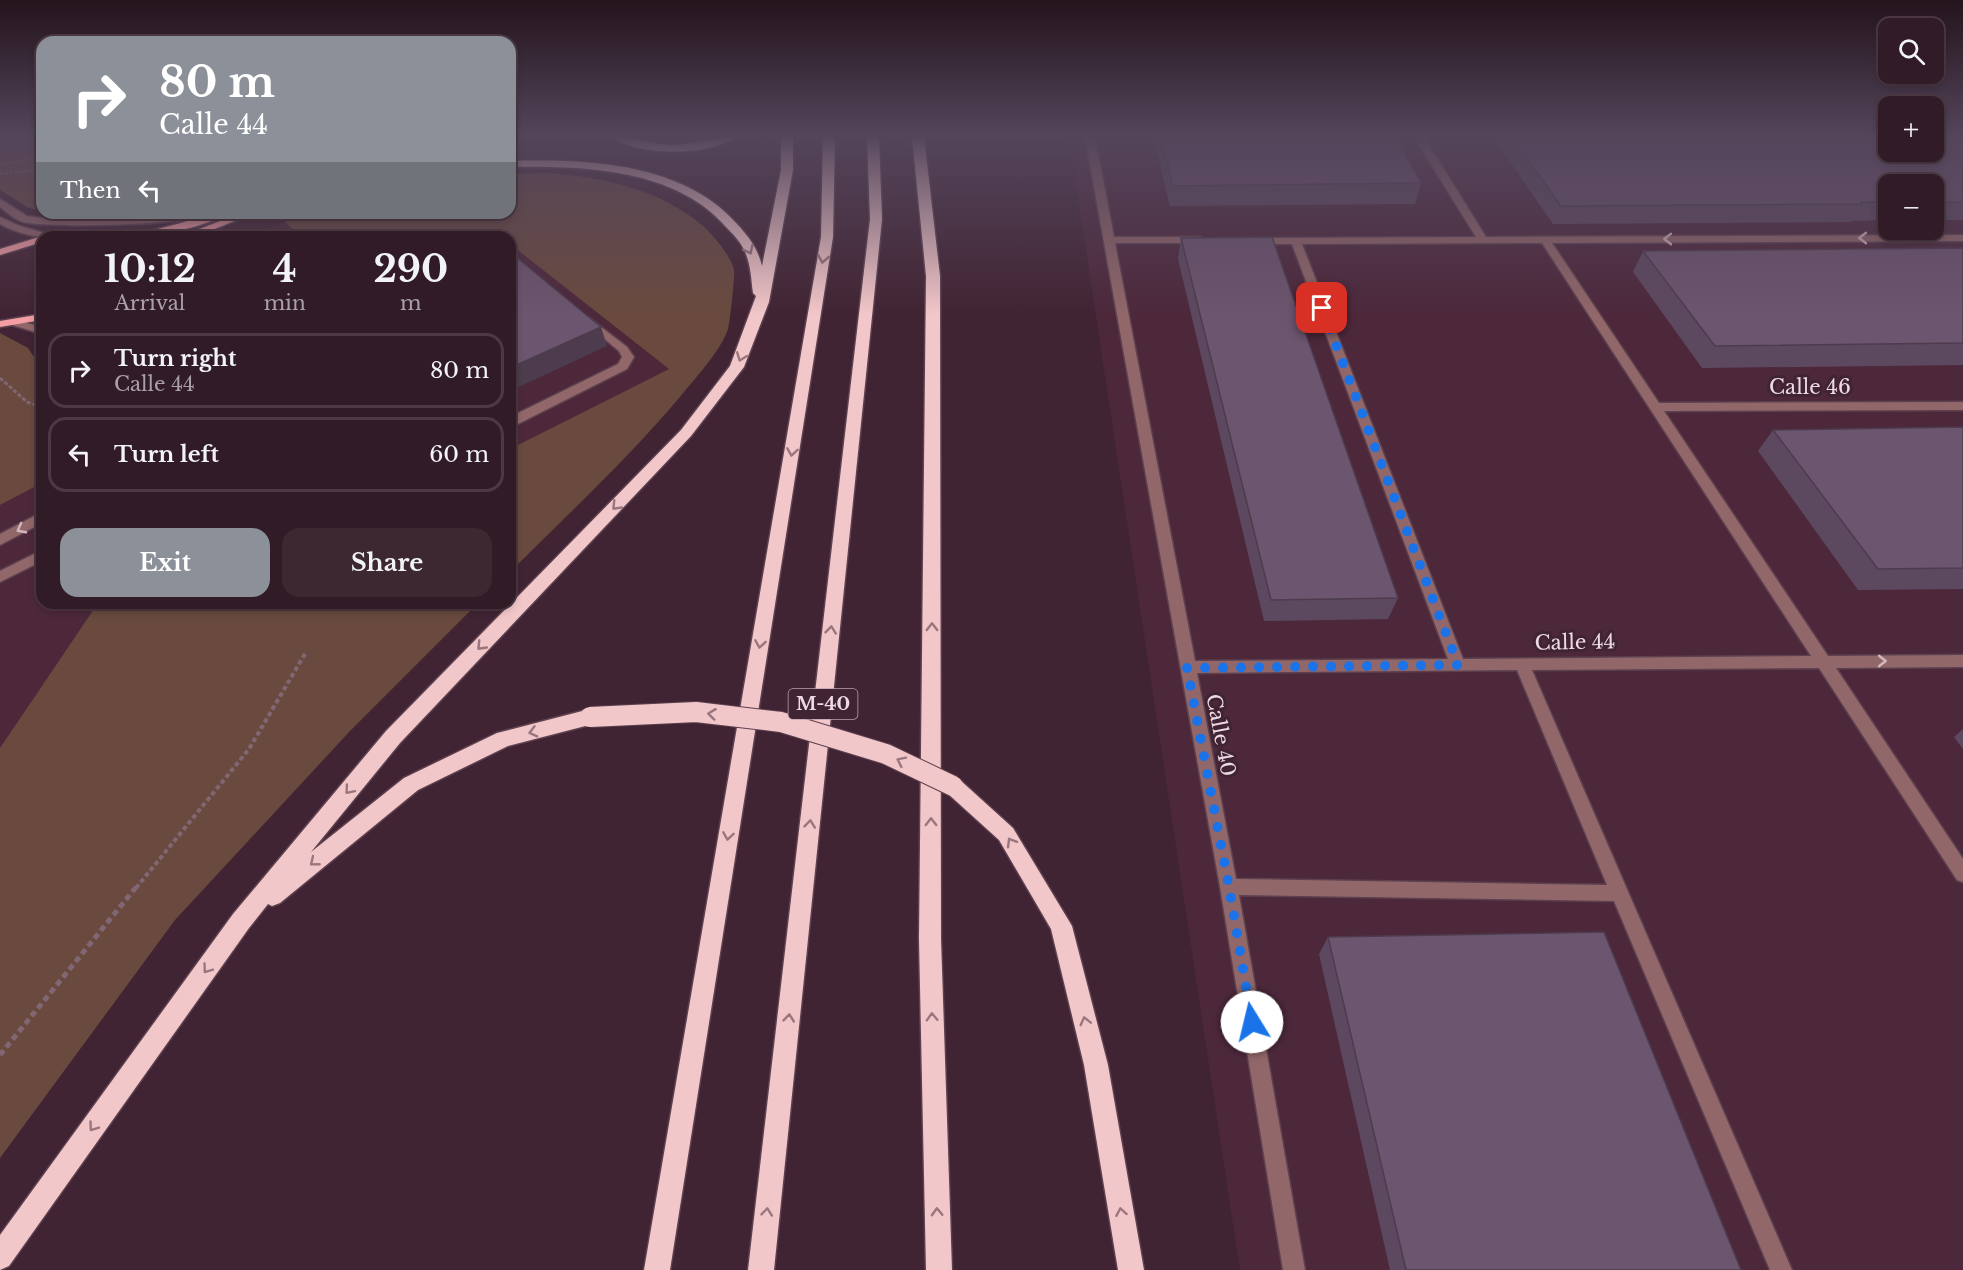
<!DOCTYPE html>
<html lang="en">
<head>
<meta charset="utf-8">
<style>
	:root { --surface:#311b26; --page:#3d2832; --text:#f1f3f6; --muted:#a8a1a7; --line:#4c3943; --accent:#8c9099 }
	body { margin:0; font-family:"Libre Baskerville",serif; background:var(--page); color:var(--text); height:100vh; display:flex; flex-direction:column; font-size:22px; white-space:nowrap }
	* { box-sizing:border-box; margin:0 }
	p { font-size:20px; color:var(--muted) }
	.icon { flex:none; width:33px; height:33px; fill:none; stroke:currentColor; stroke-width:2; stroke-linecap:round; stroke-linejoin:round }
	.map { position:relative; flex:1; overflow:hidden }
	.details { position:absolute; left:36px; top:231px; width:480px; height:378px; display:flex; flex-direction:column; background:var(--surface); border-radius:18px; box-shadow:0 3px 9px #0003,0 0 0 2px var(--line) }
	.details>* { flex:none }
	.hud { position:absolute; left:36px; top:36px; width:480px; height:183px; border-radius:18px; box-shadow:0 3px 9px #0003,0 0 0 2px var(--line); background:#8c9099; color:#fff; overflow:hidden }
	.controls { position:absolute; left:1878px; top:18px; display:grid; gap:12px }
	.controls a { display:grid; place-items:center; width:66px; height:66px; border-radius:12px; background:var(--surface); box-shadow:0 3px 9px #0003,0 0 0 2px var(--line); font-size:30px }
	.pin { position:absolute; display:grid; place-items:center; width:51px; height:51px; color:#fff; margin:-26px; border-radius:12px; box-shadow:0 3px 9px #0006 }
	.me { position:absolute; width:66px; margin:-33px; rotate:351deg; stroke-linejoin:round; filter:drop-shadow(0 0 4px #0008) }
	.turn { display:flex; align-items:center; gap:21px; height:126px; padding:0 24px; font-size:27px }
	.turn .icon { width:78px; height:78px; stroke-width:2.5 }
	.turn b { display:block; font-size:42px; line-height:51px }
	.then { display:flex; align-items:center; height:57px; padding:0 24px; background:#0003; gap:12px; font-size:22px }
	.eta { display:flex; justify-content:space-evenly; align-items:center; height:102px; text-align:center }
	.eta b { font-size:36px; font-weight:700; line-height:42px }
	.primary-button { display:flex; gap:12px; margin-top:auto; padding:12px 24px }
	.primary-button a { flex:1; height:69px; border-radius:18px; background:var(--accent); color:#fff; font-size:24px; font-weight:700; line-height:69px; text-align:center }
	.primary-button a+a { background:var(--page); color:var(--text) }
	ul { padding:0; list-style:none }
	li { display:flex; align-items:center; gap:18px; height:75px; margin:0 12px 9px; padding:0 12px; border:3px solid var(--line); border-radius:18px }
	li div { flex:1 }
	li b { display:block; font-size:22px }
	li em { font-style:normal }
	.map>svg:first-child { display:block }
	.built { fill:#4d283b; fill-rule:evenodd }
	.green { fill:#6a4a3e }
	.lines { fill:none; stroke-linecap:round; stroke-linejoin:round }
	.minor-casing { stroke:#5d414f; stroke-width:3 }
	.major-casing { stroke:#5d414f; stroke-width:3 }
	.highway-casing { stroke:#5d414f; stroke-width:3 }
	.path-far3 { stroke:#816774; stroke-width:2; stroke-dasharray:3 2; stroke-linecap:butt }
	.path-far2 { stroke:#816774; stroke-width:3; stroke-dasharray:4 2; stroke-linecap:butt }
	.path-far1 { stroke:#816774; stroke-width:4; stroke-dasharray:4.5 3; stroke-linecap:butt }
	.path { stroke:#816774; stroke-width:5; stroke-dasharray:6 4; stroke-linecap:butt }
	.minor { fill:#916769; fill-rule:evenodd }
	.major { fill:#f49da2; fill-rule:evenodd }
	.highway { fill:#f2c7c9; fill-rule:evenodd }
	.highway-bridge-casing { stroke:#5d414f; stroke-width:22; stroke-linecap:butt }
	.highway-bridge { stroke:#f2c7c9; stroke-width:20 }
	.wall { fill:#5d495f }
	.shaded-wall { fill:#4c3c4d }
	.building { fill:#6c556e; stroke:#4c3c4d; stroke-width:1.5 }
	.oneway { stroke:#d2b8be }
	.oneway2 { stroke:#9a767e }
	.route { stroke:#1a73e8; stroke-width:10; stroke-dasharray:0 18 }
	.labels { text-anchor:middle; stroke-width:6; stroke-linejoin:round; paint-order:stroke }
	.shield { fill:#412433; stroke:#baa3ae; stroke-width:1.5 }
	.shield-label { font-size:18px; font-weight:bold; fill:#eedae2 }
	.street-label { font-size:20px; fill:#eedae2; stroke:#412433 }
</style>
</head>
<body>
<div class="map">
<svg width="1963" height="1270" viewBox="0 0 1963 1270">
	<rect width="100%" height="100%" fill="#412433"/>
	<path class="built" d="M1069,137h819v15h46l29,-15v1133h-723zM1888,184h46v46h-46z
		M285,222l16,15h-62z
		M510,244l159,125 -159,80z
		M42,483v120h56l-98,145v-243z"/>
	<path class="green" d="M0,137h42v74l-13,-3 -29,-18z
		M547,173c56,4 113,16 156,53 10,9 28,30 31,44 1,6 -4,52 -6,59 -7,21 -30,46 -44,63 -53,64 -115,121 -174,180v-123l159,-80 -159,-125v-7h-9l-5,-3 -8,3h-187l-16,-15 12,-9h213v-39z
		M0,333l28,15 14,21v114l-42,22z
		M98,603h380l-128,128 -175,189 -175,238v-410z"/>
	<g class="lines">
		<g class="minor-casing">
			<path id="minor" d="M1085,137h10l19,100h87l5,3 -5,3h-86l80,418 253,-2 -156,-415h-37l-5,-3 5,-3 221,-1 -62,-100h10l62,100 477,-2v6l-411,2 107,160 304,-1v8l-299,1 164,245 135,-1v12l-127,1 127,191v23l-6,-2 -138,-212 -287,2 260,600h-22l-156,-369 -375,-6 66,375h-22l-63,-383zM1542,243l269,413 -348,3 -161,-415zM1517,670l90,215 -371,-6 -39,-206z
				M0,199l27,17 32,4 148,-7c-17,13 -159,15 -184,9 -8,-2 -16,-10 -23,-15z
				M0,217l20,9 31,9 1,2c-18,0 -33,-3 -52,-13z
				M588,317l39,30 7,10 -7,12 -117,59v-10l6,-4 102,-50 4,-7 -3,-6 -35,-29v-4z
				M16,320l26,7v7l-30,-9 -2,-2z
				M42,512v11l-42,22v-11z
				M42,550v11l-42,21v-11z"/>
		</g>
		<g class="major-casing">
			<path id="major" d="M211,213h15c-19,15 -75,24 -99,24l54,-14z
				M241,213h14l-61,24h-15z
				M76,231l33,3 5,3h-72v5l-42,13v-6l49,-15z
				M42,314v6l-42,7v-6z"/>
		</g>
		<g class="highway-casing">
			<path id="highway" d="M614,137c20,0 39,8 60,8 21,-1 41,-8 61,-8 -23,19 -99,20 -121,0z
				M781,137h12v33l-24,132 -25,65 -53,69 -291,307 -89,109 93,-74 93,-45 93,-24 7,2 3,6 -3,6 -89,23 -90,44 -138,113 -8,3 -4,-2 -19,24 -240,338 -9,4v-35l233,-321 153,-183 295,-301 49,-64 26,-70 -3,-3c-2,-14 -2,-28 -8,-41 -4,-10 -12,-18 -19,-25 -51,-59 -144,-61 -216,-60v-6c76,-2 172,1 227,63 12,13 21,25 25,42l19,-96z
				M823,137h12l-2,100 -163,1033h-26l177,-1033z
				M867,137h12l3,82 -108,1051h-26l122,-1051z
				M912,137h12l16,139 1,663 11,331h-26l-7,-331 7,-663z
				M953,777l7,3 53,48 59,98 36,139 36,205h-26l-34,-205 -33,-136 -52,-89 -53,-48 -3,-6 3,-6z"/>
		</g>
		<path class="path-far3" d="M0,165l42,-9
			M0,174l42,-5"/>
		<path class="path-far2" d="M0,378l27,24 15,5"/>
		<path class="path-far1" d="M136,888l113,-139 57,-97"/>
		<path class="path" d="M0,1055l137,-169"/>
		<use href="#minor" class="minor"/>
		<use href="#major" class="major"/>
		<use href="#highway" class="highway"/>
		<g class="highway-bridge-casing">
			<path id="highway-bridge" d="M590,717l106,-5 85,10 105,32 67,32"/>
		</g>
		<use href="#highway-bridge" class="highway-bridge"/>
	</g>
	<path class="wall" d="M1153,137h243l25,46 -6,21 -245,2z
		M1493,137h470v83h-29v-36h-46v36l-37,1 -1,1 -297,2z
		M1181,238l217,360 -10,21 -124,2 -86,-362z
		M1963,248v117l-261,3 -69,-96 10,-21z
		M1963,427v162l-105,1 -100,-139 15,-21z
		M1963,729v20l-9,-12z
		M1328,937l413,333h-351l-71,-316z"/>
	<path class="shaded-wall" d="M601,327l6,19 -97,45v-23z"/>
	<path class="building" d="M1161,137h235l25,46 -248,3z
		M1512,137h376v15h46v-15h29v65h-29v-18h-46v18h-27l1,2 -301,2z
		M1272,237l126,361 -127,2 -90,-362z
		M1963,248v95l-248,3 -72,-95z
		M510,252l91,75 -91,41z
		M1963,427v141l-85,1 -105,-139z
		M1604,932l137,338h-335l-78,-333z"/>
	<defs><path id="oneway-chevron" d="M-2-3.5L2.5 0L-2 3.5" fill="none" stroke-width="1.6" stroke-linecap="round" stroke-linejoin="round" transform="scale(1.5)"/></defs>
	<g class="oneway">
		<use href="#oneway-chevron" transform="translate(1863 238) rotate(180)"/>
		<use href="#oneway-chevron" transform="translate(1668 239) rotate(180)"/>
		<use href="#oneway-chevron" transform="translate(21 529) rotate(152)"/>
		<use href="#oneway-chevron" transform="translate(1882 661)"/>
	</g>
	<g class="oneway2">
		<use href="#oneway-chevron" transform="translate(749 250) rotate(64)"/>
		<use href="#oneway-chevron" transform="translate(823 259) rotate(99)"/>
		<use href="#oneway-chevron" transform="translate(741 357) rotate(111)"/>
		<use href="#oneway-chevron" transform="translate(792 452) rotate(99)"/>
		<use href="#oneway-chevron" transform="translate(616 506) rotate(134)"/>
		<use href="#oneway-chevron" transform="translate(932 627) rotate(-90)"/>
		<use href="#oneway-chevron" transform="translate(831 630) rotate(-84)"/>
		<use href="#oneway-chevron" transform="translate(760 644) rotate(99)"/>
		<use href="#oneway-chevron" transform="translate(481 646) rotate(134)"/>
		<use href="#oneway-chevron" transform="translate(712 714) rotate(-173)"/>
		<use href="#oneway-chevron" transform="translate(533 732) rotate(165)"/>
		<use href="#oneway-chevron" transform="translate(901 761) rotate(-154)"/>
		<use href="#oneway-chevron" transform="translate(349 790) rotate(130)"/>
		<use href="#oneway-chevron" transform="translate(931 822) rotate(-90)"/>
		<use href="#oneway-chevron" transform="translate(810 824) rotate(-84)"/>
		<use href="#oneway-chevron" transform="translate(728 836) rotate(99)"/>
		<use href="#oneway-chevron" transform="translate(1011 842) rotate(-121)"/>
		<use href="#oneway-chevron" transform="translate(314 862) rotate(141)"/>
		<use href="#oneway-chevron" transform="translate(207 969) rotate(126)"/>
		<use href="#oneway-chevron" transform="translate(932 1017) rotate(-92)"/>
		<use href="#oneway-chevron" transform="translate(789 1018) rotate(-84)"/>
		<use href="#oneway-chevron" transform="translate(1085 1021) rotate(-104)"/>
		<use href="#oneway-chevron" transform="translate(93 1127) rotate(126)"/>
		<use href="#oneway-chevron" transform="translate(767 1212) rotate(-84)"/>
		<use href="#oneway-chevron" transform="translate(937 1212) rotate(-92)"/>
		<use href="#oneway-chevron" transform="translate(1121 1212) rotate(-100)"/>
	</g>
	<linearGradient id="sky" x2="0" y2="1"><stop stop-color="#24141c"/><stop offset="0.43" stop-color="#54455b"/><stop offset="1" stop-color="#54455b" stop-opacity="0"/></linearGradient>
	<rect width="1963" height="315" fill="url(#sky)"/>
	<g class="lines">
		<path class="route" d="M1252,1022l-23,-135 -42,-219 271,-3 -136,-357"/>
	</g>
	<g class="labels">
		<rect class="shield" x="788.5" y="689" width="69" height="30" rx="4.5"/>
		<g class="shield-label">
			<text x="823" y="710">M-40</text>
		</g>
		<g class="street-label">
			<text x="1810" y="394">Calle 46</text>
			<text transform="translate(1575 642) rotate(-1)" y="7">Calle 44</text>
			<text transform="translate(1221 735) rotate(79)" y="7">Calle 40</text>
		</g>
	</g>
</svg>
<div class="controls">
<a><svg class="icon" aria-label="search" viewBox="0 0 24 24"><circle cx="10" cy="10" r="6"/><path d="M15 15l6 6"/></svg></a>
<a>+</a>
<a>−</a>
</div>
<div class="pin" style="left:1322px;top:308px;background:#d93025"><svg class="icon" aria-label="arrive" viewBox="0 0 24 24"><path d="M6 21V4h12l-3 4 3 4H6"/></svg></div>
<svg class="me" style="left:1252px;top:1022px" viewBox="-20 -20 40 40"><circle r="19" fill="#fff"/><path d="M0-13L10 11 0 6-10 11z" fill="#1a73e8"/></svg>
<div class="hud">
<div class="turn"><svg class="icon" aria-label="right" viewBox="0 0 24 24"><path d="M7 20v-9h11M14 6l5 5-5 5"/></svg><div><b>80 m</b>Calle 44</div></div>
<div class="then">Then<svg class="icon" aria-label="left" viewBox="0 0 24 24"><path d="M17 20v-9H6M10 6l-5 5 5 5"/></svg></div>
</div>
<section class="details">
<div class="eta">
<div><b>10:12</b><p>Arrival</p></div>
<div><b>4</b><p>min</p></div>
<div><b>290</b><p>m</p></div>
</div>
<ul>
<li><svg class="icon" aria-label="right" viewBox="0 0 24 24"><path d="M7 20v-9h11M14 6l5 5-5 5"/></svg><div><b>Turn right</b><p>Calle 44</p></div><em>80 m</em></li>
<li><svg class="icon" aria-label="left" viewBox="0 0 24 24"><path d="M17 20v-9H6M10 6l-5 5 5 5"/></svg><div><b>Turn left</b></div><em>60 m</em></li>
</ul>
<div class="primary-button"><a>Exit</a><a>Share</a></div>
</section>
</div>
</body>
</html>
